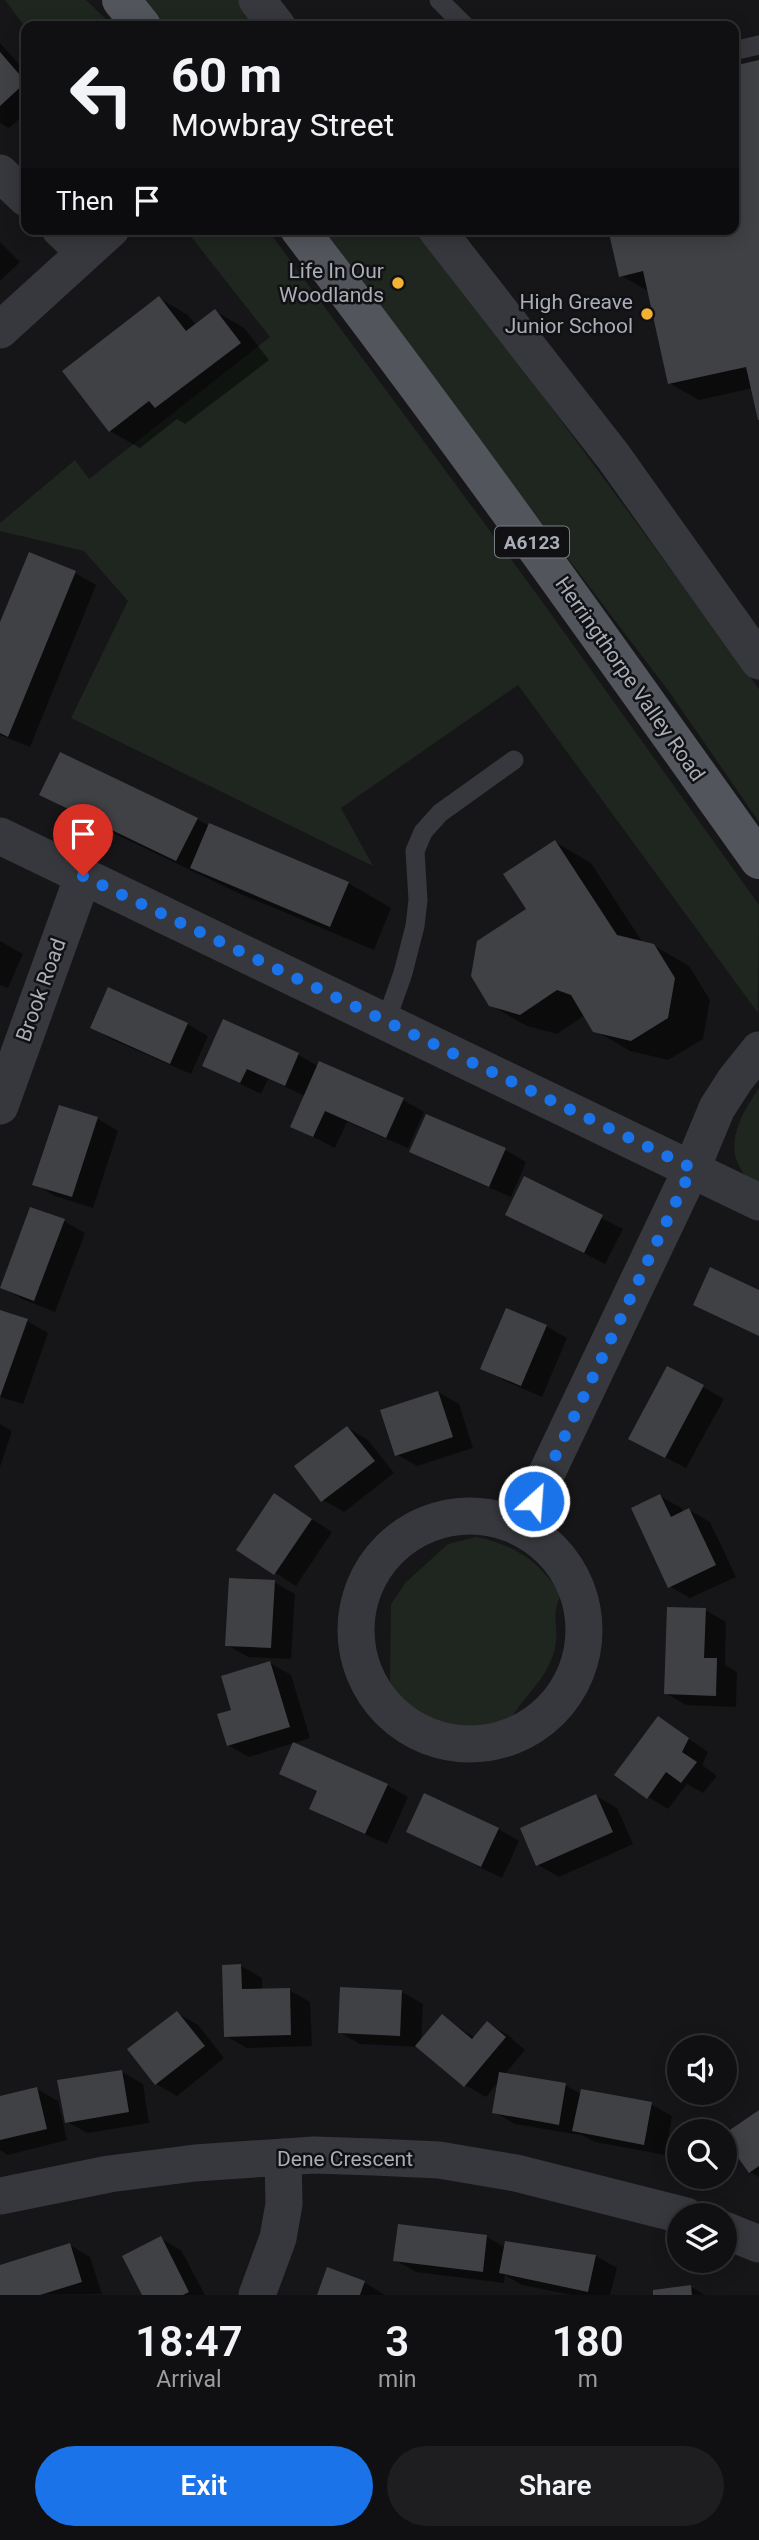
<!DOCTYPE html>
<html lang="en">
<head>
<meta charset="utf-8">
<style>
	:root { --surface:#101012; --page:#1e1e20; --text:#f1f3f6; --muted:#9c9d9f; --line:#303032; --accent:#1a73e8 }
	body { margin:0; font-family:Roboto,sans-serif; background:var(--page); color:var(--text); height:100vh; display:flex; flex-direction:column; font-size:26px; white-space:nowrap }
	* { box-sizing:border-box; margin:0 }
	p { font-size:23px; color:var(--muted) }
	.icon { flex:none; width:38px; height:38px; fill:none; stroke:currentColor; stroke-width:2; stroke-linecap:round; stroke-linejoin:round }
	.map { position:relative; height:2295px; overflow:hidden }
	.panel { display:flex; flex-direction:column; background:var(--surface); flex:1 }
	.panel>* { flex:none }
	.hud { position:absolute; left:21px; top:21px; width:718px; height:214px; border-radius:14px; box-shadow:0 4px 18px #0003,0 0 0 2px var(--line); background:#101012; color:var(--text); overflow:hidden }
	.tools { position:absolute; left:667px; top:2035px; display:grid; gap:14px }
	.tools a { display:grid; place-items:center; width:70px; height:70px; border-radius:50%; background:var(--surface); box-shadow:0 4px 18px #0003,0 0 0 2px var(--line); font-size:35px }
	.pin { position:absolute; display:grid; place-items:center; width:60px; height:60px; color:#fff; margin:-72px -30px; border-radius:50% 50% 50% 0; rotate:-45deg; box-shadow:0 0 7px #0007 }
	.pin .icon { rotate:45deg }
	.me { position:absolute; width:77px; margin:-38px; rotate:26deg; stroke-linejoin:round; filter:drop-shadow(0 0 5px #0008) }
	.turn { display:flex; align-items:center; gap:24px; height:147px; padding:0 35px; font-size:32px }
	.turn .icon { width:91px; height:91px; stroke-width:2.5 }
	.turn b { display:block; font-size:49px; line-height:60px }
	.then { display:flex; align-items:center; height:66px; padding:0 35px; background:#0003; gap:14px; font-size:26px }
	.eta { display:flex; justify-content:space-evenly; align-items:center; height:119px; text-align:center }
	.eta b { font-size:42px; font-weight:600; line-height:49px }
	.action { display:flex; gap:14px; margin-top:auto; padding:14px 35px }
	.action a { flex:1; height:80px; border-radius:42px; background:var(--accent); color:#fff; font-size:28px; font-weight:600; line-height:80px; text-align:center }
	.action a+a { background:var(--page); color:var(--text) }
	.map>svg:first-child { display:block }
	.green { fill:#1e261f }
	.shadow { fill:#0007 }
	.building { fill:#404145 }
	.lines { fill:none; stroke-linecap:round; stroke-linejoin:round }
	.service { stroke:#37383d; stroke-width:19 }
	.minor { stroke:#37383d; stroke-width:37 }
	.primary { stroke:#53555c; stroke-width:38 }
	.route { stroke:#1a73e8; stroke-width:12; stroke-dasharray:0 21.6 }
	.poi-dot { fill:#f2b134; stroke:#111113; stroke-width:2.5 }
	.labels { text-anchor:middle; stroke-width:5; stroke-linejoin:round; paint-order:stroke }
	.shield { fill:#111113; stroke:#7b7e86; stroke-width:2 }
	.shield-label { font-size:19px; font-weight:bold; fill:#a8adb8 }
	.poi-label { font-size:21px; fill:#a8adb8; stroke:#111113; text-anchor:end }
	.street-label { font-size:21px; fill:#a8adb8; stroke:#111113 }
</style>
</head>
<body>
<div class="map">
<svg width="759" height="2295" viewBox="0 0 759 2295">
	<rect width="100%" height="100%" fill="#161618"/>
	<path class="green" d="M5,0h81l27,26 -87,2z
		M143,0h97l20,26h-97z
		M185,229h82l274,371 218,305 -1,108 -240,-328 -177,123 32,58 -302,-148 57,-117 -44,-50 -84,-20v-8l75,-63 14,19 181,-142z
		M318,229h99l50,64 292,396v133l-89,-129z
		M759,1088v95l-15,-8c-3,-6 -8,-14 -9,-20 -4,-24 11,-48 24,-67z
		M476,1537c40,8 62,24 85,57 -10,24 -3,24 -5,47 -3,27 -20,44 -36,64 -4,5 -8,14 -13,17 -17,10 -40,8 -58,4 -25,-6 -48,-20 -59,-43l1,-79 15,-22 42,-38z"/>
	<path class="shadow" d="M0,43l26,29v41l-17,15 -9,-5z
		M759,62v355l-6,-29 -54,12 -30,-17 -19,-91 -30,-17 113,-46z
		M0,242l20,20 -20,19z
		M159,298l29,17 8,10 19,-14 29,17 25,32 -84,64 -8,-5 -37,29 -30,-17z
		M75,573l21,12 -66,162 -30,-12v-108z
		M41,795l156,24 12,7 139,57 43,25 -17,42 -138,-58 -152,-73z
		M555,842l36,21 52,80 10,2 36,21 21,34 -7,39 -35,21 -38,-9 -36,-21 -9,-15 -28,19 -30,-8 -37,-21z
		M0,941l23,13 -15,34 -8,-3z
		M224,1022l75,33 20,12 1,-4 83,37 21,12 -16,36 -61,-26 -12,26 -43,-22 13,-30 -37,-17 -7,15 -57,-28z
		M187,1024l21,12 -17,38 -78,-34 -21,-12z
		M60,1107l38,12 20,12 -25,77 -38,-12 -20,-12z
		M505,1150l21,12 -15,35 -79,-34 -21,-12z
		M525,1179l98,50 -18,35 -98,-50z
		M64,1221l21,12 -30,79 -33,-13 -20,-12z
		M0,1311l27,10 21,12 -25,71 -23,-7z
		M546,1326l21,12 -25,59 -39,-17 -20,-12z
		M703,1387l21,12 -38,69 -35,-18z
		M438,1392l21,12 14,44 -56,18 -21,-12z
		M0,1424l12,7 -12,36z
		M348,1428l20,12 26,33 -50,39 -21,-12z
		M275,1495l57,37 -36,54 -58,-37z
		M660,1496l21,12 3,5 5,-3 21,12 26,55 -46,21 -21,-12z
		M274,1582l21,12 -4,65 -43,-2 -21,-12z
		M705,1610l21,12 -1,43 12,7 -1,35 -50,-2 -21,-12z
		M270,1663l21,12 19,63 -61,19 -21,-12 5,-34z
		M658,1718l50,34 -6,13 15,11 -14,17 -16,-9 -19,25 -20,-12z
		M281,1773l106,12 21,12 -21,47 -55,-24 -21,-12 7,-16z
		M596,1796l21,12 16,36 -74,33 -21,-12z
		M498,1829l21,12 -17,37 -94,-46z
		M241,1966l21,12v13l27,-1 21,12 2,44 -65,2 -21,-12z
		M341,1989l61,3 21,12 -2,38 22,-25 32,21 12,-15 21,12 17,15 -20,24 60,11 16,9 70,10 21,12 -7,39 -70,-13 -15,-8v1l-65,-11 -21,-12 5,-31 -13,16 -21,-12 -46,-38 -59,-3 -21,-12z
		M177,2013l21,12 26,33 -47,38 -21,-12z
		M122,2072l21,12 6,39 -62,10 -21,-12z
		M37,2089l21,12 9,39 -59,15 -8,-5v-52z
		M759,2113v64l-9,-5z
		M399,2226l88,11 19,11 1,-5 89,13 21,12 -7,27h-38l-50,-10 -17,-10 -1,8 -88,-11 -21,-12z
		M160,2238l21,12 24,45h-61z
		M70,2245l20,12 12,37 -102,1v-28z
		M364,2282l21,13h-66z
		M691,2287l14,8h-50z"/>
	<path class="building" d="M0,52l26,30 -26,24z
		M759,60v360h-1l-12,-53 -78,17 -25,-113 -24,6 -11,-48h125v-163z
		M159,296l27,35 29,-22 26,34 -86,65 -6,-7 -40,31 -47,-61z
		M29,552l47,19 -68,166 -8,-4v-111z
		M60,752l138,66 -22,43 -137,-66z
		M209,823l140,59 -19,45 -140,-59z
		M555,840l62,95 37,9 21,34 -7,40 -37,23 -38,-9 -22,-37 -14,-5 -37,25 -31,-9 -18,-30 6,-35 49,-32 -23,-35z
		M108,987l80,36 -18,41 -80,-36z
		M223,1019l76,34 -14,33 -38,-17 -7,14 -38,-17z
		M319,1061l85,37 -18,40 -61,-27 -12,26 -23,-10z
		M59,1105l39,12 -26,80 -40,-12z
		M426,1114l80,34 -17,39 -80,-35z
		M524,1176l79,39 -19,38 -79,-38z
		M30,1207l35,12 -31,82 -34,-13z
		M710,1267l49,23v46l-66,-31z
		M506,1308l41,17 -26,61 -41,-17z
		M0,1310l28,9 -28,78z
		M667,1366l37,19 -39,73 -37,-19z
		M438,1391l15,46 -58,19 -15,-46z
		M347,1426l28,35 -54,41 -27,-36z
		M274,1493l38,26 -38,56 -38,-25z
		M660,1494l11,23 18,-9 27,57 -48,23 -37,-80z
		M229,1578l46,2 -4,68 -46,-2z
		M667,1607l39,1 -2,50h13l-1,38 -52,-2z
		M270,1661l20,66 -63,19 -10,-32 14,-4 -10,-34z
		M658,1716l31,22 -7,14 15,10 -16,21 -15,-11 -19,27 -33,-24z
		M293,1742l95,42 -23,50 -56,-25 8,-18 -38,-17z
		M424,1793l75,35 -18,39 -75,-35z
		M596,1794l17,38 -77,34 -16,-38z
		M241,1964l1,25 48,-1 1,47 -67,2 -2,-72z
		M340,1987l62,3 -2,46 -62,-3z
		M177,2011l28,35 -50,39 -28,-36z
		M442,2014l30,25 15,-18 19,16 -42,50 -49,-41z
		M122,2070l7,42 -64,11 -8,-43z
		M499,2072l67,11 -7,42 -67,-12z
		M37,2087l10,42 -47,11v-44z
		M581,2089l71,13 -8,43 -72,-14z
		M759,2110v56l-10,7 -25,-35v-4z
		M398,2224l89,11 -4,37 -90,-11z
		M161,2236l28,56 -6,3h-41l-20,-39z
		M505,2241l91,14 -8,37 -89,-19z
		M70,2243l12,39 -42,13h-40v-30z
		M327,2267l38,14 -5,14h-43z
		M691,2285l1,10h-39v-5z"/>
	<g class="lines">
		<path class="service" d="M439,0l26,26
			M733,51l26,-6
			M386,1021l17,-48 12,-47 3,-26 -3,-49 8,-19 17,-19 74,-53"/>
		<path class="minor" d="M257,0l20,26
			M0,173l26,25
			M60,229l24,23
			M436,229l177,227 146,205
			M0,330l111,-101
			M0,836l759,366
			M0,1106l83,-230
			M356 1630a114 114 0 1 1 228 0a114 114 0 1 1-228 0Z
			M522,1525l170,-357 25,-60 18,-28 24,-30
			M0,2196l109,-22 86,-11 119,-8 60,2 65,3 77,13 170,43
			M724,2230l35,14
			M257,2295l21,-57 6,-34 -1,-47"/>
		<path class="primary" d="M121,0l21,26
			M299,229c159,207 309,419 460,631"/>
	</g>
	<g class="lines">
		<path class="route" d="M83,876l609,292 -158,333"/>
	</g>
	<g class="poi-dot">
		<circle cx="398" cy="283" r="7"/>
		<circle cx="647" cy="314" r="7"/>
	</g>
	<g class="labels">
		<rect class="shield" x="495" y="526.5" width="74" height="31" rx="5"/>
		<g class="shield-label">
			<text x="532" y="549">A6123</text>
		</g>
		<g class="poi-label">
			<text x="384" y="278">Life In Our<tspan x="384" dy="24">Woodlands</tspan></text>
			<text x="633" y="309">High Greave<tspan x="633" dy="24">Junior School</tspan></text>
		</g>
		<g class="street-label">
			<text transform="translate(630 679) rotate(55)" y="7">Herringthorpe Valley Road</text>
			<text transform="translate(41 990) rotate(-70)" y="7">Brook Road</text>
			<text x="345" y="2166">Dene Crescent</text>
		</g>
	</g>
</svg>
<div class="tools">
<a><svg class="icon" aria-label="sound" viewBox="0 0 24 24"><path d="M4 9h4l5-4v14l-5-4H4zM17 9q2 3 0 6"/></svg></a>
<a><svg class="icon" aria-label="search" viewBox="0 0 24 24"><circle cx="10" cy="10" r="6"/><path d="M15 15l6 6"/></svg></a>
<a><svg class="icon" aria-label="layers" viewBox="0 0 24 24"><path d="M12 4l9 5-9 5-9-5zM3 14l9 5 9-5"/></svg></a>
</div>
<div class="pin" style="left:83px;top:876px;background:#d93025"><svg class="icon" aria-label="arrive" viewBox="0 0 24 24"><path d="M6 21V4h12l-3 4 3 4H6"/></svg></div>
<svg class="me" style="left:534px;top:1501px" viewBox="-20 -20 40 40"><circle r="17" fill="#1a73e8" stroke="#fff" stroke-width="3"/><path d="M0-11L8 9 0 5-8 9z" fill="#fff"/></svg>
<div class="hud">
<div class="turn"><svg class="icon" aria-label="left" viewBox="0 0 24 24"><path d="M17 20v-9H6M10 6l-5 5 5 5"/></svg><div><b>60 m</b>Mowbray Street</div></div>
<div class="then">Then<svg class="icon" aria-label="arrive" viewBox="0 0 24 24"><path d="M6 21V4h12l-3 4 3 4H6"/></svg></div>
</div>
</div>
<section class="panel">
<div class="eta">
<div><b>18:47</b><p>Arrival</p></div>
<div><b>3</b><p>min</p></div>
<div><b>180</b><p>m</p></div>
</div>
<div class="action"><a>Exit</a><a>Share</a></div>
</section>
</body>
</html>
